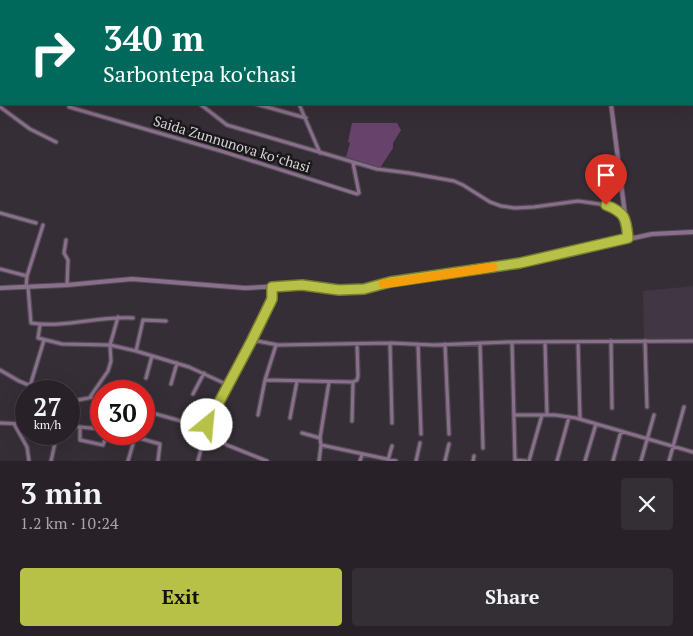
<!DOCTYPE html>
<html lang="en">
<head>
<meta charset="utf-8">
<style>
	:root { --surface:#282228; --page:#342f34; --text:#f1f3f6; --muted:#a5a4a8; --line:#443f45; --accent:#b8c147 }
	body { margin:0; font-family:"PT Serif",serif; background:var(--page); color:var(--text); height:100vh; display:flex; flex-direction:column; font-size:19px; white-space:nowrap }
	* { box-sizing:border-box; margin:0 }
	p { font-size:16px; color:var(--muted) }
	.icon { flex:none; width:28px; height:28px; fill:none; stroke:currentColor; stroke-width:2; stroke-linecap:round; stroke-linejoin:round }
	.map { position:relative; height:461px; overflow:hidden }
	.details { display:flex; flex-direction:column; background:var(--surface); flex:1 }
	.details>* { flex:none }
	.hud { position:absolute; left:0px; top:0px; width:694px; height:105px; box-shadow:0 5px 20px #0002,0 0 0 1px var(--line); background:#00695c; color:#fff; overflow:hidden }
	.speed { position:absolute; left:15px; top:380px; display:flex; gap:10px; font-size:25px; font-weight:700; text-align:center }
	.speed>* { display:grid; place-content:center; width:65px; height:65px; border-radius:50%; background:var(--surface); box-shadow:0 5px 20px #0002,0 0 0 1px var(--line); line-height:1 }
	.speed small { font-size:12px; font-weight:400 }
	.speed .limit { border:8px solid #d22; background:#fff; color:#111 }
	.pin { position:absolute; display:grid; place-items:center; width:42px; height:42px; color:#fff; margin:-51px -21px; border-radius:50% 50% 50% 0; rotate:-45deg; box-shadow:0 0 5px #0007 }
	.pin .icon { rotate:45deg }
	.me { position:absolute; width:55px; margin:-28px; rotate:28deg; stroke-linejoin:round; filter:drop-shadow(0 0 4px #0008) }
	.turn { display:flex; align-items:center; gap:18px; height:105px; padding:0 20px; font-size:22px }
	.turn .icon { width:65px; height:65px; stroke-width:2.5 }
	.turn b { display:block; font-size:35px; line-height:42px }
	.round { display:grid; place-items:center; flex:none; width:52px; height:52px; border-radius:5px; background:var(--page) }
	.headline { display:flex; align-items:center; justify-content:space-between; height:85px; padding:0 20px }
	h1 { font-size:30px; font-weight:700; line-height:38px }
	.action { display:flex; gap:10px; margin-top:auto; padding:10px 20px }
	.action a { flex:1; height:58px; border-radius:5px; background:var(--accent); color:#111; font-size:20px; font-weight:700; line-height:58px; text-align:center }
	.action a+a { background:var(--page); color:var(--text) }
	.map>svg:first-child { display:block }
	.built { fill:#413643 }
	.green { fill:#67436b }
	.lines { fill:none; stroke-linecap:round; stroke-linejoin:round }
	.minor-casing { stroke:#524c53; stroke-width:5.5 }
	.tertiary-casing { stroke:#524c53; stroke-width:6 }
	.secondary-casing { stroke:#524c53; stroke-width:6 }
	.minor { stroke:#8a6f8d; stroke-width:3 }
	.tertiary { stroke:#8a6f8d; stroke-width:4 }
	.secondary { stroke:#bc92c1; stroke-width:4 }
	.route-casing { stroke:#787d2e; stroke-width:12 }
	.route { stroke:#b8c147; stroke-width:9 }
	.slow { stroke:#f59e0b; stroke-width:9 }
	.labels { text-anchor:middle; stroke-width:5; stroke-linejoin:round; paint-order:stroke }
	.street-label { font-size:14px; fill:#d7d3d8; stroke:#1b181b }
</style>
</head>
<body>
<div class="map">
<svg width="693" height="461" viewBox="0 0 693 461">
	<rect width="100%" height="100%" fill="#352e36"/>
	<path class="built" d="M693,286v52h-49l-1,-47z"/>
	<path class="green" d="M352,123h45l4,7 -8,13v5l-13,20 -34,-11 4,-14 -2,-1z"/>
	<g class="lines">
		<g class="minor-casing">
			<path id="minor" d="M153,0v1
				M295,0l4,1
				M467,0v1
				M554,0v1
				M637,0v1
				M669,0v1
				M318,1l3,-1
				M484,1l8,-1
				M0,26h1
				M200,104l27,21 150,44 32,4 45,8 9,4 27,17 11,4 14,2 19,-1 44,-6 28,4 10,4 10,11
				M256,104l50,14
				M299,104l21,49
				M0,107l30,22 26,13
				M69,107l152,44 136,43 2,-1 -6,-30
				M0,213l36,10
				M66,240l-2,13 4,7 -1,25
				M0,269l27,7
				M26,287l1,-11 16,-51
				M28,287l3,36c35,5 67,-7 102,-5
				M40,325l-2,13 24,6 48,1 26,6 53,16 39,18
				M252,340l26,5 112,-2 44,2 75,-3 184,-1
				M611,341l1,67
				M645,341l2,66
				M512,342l3,118 11,1
				M545,342l2,73
				M578,342l2,77
				M390,343l2,80
				M480,343l3,105
				M418,344l3,90
				M445,344l4,90
				M276,345l-11,35 88,2 4,-2 1,-4 -1,-32
				M136,351l7,-31 23,1
				M0,370l19,11 24,10
				M146,378l6,-22
				M171,384l6,-21
				M30,386l14,-46
				M193,394l11,-21
				M90,397l18,-26 3,-10 -1,-16 8,-28
				M69,400c12,2 21,-5 32,-2
				M144,409l12,5 50,14
				M258,415l7,-35
				M515,415h40l21,3 117,34
				M290,418l7,-37
				M352,421l1,-39
				M0,423l26,1
				M14,424l13,23 2,14
				M69,426l32,3
				M80,427v13l23,5 4,-11
				M206,430l21,15 40,16
				M302,433l18,5
				M124,434l11,3 -7,24
				M135,437l25,7 -2,17
				M321,445l75,16
				M388,460l4,-14
				M51,461l6,-27
				M198,461l9,-36 45,-85 20,-41v-12
				M319,461l2,-16 -1,-7 9,-56
				M360,461l2,-6
				M416,461l4,-18
				M445,461l4,-17
				M473,461l1,-5
				M529,461l13,-46
				M557,461l12,-44
				M585,461l11,-37
				M613,461l8,-30
				M641,461l13,-46
				M669,461l15,-54"/>
		</g>
		<g class="tertiary-casing">
			<path id="tertiary" d="M595,0v1
				M0,93l1,-1
				M611,104l17,134
				M0,288l67,-3 65,-6 113,9 56,-3 38,5 25,-1 26,-7 130,-19 132,-29 41,-2"/>
		</g>
		<g class="secondary-casing">
			<path id="secondary" d="M19,0v1
				M161,1l3,-1
				M176,1l4,-1
				M0,39h1
				M0,45h1"/>
		</g>
		<use href="#minor" class="minor"/>
		<use href="#tertiary" class="tertiary"/>
		<use href="#secondary" class="secondary"/>
	</g>
	<g class="lines">
		<g class="route-casing">
			<path id="route" d="M207,425l45,-85 20,-41v-12l30,-2 37,5 25,-1 26,-7 130,-19 108,-25c-2,-19 -2,-25 -22,-33"/>
		</g>
		<use href="#route" class="route"/>
		<path class="slow" d="M383,284l110,-17"/>
	</g>
	<g class="labels">
		<g class="street-label">
			<text transform="translate(232 144) rotate(17)" y="5">Saida Zunnunova koʻchasi</text>
		</g>
	</g>
</svg>
<div class="speed"><div>27<small>km/h</small></div><div class="limit">30</div></div>
<div class="pin" style="left:606px;top:205px;background:#d93025"><svg class="icon" aria-label="arrive" viewBox="0 0 24 24"><path d="M6 21V4h12l-3 4 3 4H6"/></svg></div>
<svg class="me" style="left:207px;top:425px" viewBox="-20 -20 40 40"><circle r="19" fill="#fff"/><path d="M0-13L10 11 0 6-10 11z" fill="#b8c147"/></svg>
<div class="hud">
<div class="turn"><svg class="icon" aria-label="right" viewBox="0 0 24 24"><path d="M7 20v-9h11M14 6l5 5-5 5"/></svg><div><b>340 m</b>Sarbontepa ko'chasi</div></div>
</div>
</div>
<section class="details">
<div class="headline"><div><h1>3 min</h1><p>1.2 km · 10:24</p></div><a class="round"><svg class="icon" aria-label="close" viewBox="0 0 24 24"><path d="M6 6l12 12M18 6L6 18"/></svg></a></div>
<div class="action"><a>Exit</a><a>Share</a></div>
</section>
</body>
</html>
